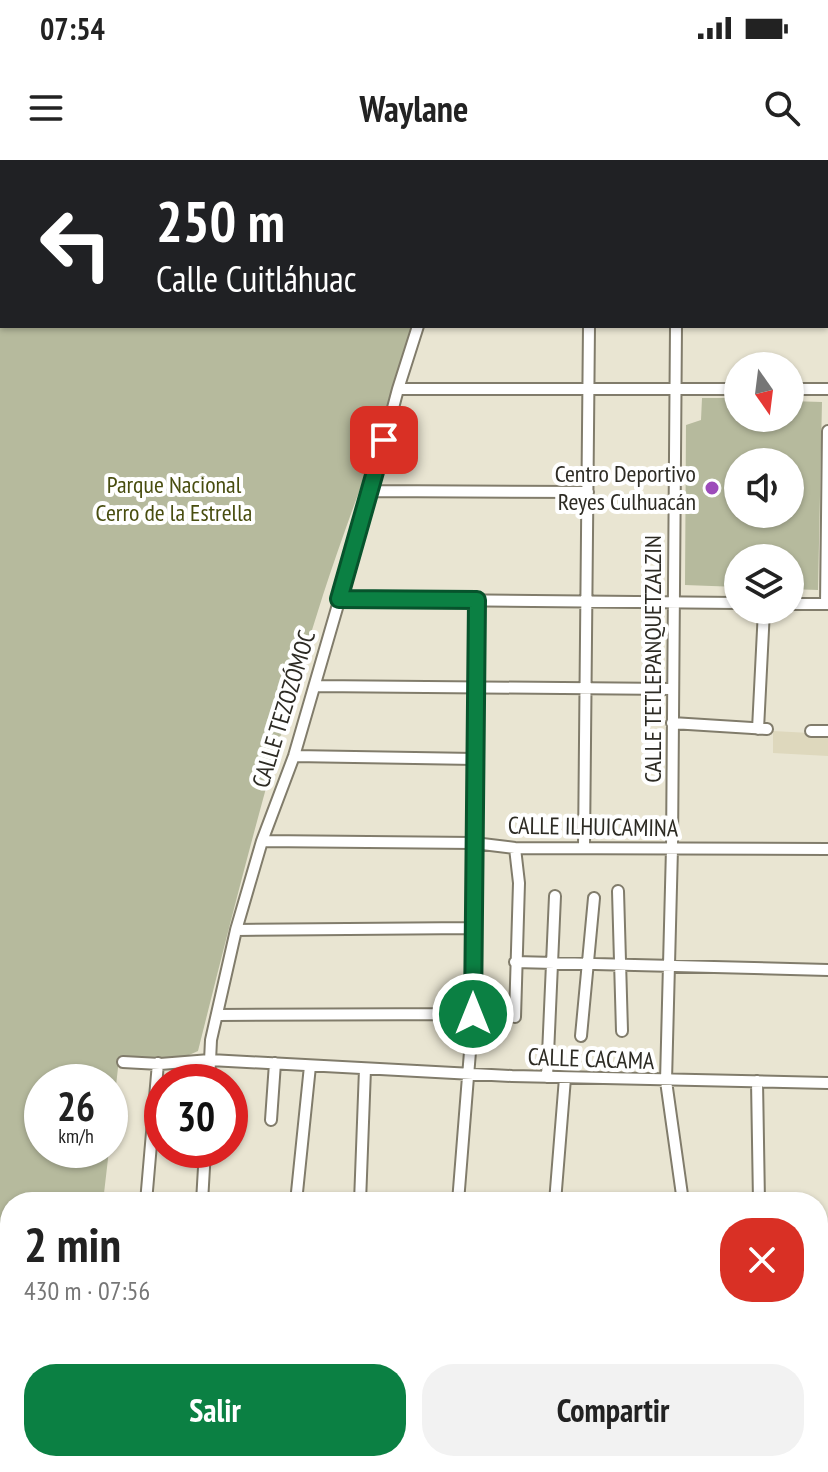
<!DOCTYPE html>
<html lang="es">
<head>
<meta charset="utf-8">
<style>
	:root { --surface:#fff; --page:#f2f2f2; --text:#222; --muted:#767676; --accent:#0b8043 }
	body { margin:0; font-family:"PT Sans Narrow",sans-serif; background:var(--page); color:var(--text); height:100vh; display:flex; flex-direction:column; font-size:30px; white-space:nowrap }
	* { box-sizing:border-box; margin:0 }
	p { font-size:26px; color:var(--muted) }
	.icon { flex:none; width:44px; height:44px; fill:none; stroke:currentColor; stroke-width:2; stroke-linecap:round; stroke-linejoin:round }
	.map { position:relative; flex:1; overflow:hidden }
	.panel { position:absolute; left:0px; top:1032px; width:828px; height:280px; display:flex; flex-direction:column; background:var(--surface); border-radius:32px 32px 0 0; box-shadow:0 2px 6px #0004 }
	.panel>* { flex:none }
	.guide { position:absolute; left:0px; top:0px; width:828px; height:168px; box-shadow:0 2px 6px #0004; background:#202124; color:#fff; overflow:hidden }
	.needle { width:52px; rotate:166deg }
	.tools { position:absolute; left:724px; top:192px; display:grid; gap:16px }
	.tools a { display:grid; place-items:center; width:80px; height:80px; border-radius:50%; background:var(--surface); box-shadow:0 2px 6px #0004; font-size:40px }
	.speed { position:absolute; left:24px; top:904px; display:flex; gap:16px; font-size:40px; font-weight:700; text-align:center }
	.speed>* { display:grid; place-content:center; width:104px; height:104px; border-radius:50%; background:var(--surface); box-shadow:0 2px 6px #0004; line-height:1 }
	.speed small { font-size:20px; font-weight:400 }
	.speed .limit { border:12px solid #d22; background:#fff; color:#111 }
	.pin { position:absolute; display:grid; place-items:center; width:68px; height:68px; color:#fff; margin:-34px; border-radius:16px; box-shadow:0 4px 12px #0006 }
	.me { position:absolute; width:88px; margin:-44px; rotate:0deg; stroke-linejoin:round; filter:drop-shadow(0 0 6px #0008) }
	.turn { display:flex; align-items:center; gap:28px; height:168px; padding:0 24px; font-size:36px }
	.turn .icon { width:104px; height:104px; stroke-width:2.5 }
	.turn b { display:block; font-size:56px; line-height:68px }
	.round { display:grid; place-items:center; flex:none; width:84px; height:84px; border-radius:32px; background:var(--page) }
	.summary { display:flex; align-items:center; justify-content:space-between; height:136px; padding:0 24px }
	h1 { font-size:48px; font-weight:700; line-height:60px }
	.button { display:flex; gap:16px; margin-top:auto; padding:16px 24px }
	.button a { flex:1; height:92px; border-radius:32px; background:var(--accent); color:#fff; font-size:32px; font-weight:700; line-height:92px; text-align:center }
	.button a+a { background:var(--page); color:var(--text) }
	.status { display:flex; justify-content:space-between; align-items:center; height:56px; padding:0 40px; background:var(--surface); direction:ltr }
	.status svg { height:22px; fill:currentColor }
	header { display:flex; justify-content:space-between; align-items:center; height:104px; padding:0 24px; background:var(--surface); font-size:36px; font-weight:700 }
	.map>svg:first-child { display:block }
	.built { fill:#ded8bd }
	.green { fill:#b6ba9d; fill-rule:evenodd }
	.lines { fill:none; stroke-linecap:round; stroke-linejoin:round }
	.minor-casing { stroke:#817c6b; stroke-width:14 }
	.tertiary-casing { stroke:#817c6b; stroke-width:16 }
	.minor { stroke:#fff; stroke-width:10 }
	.tertiary { stroke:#fff; stroke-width:12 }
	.route-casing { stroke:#07532c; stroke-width:20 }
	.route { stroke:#0b8043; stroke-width:14 }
	.poi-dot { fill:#9d4bba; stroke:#fff; stroke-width:3 }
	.labels { text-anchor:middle; stroke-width:8; stroke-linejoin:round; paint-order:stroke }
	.poi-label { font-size:24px; fill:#2d2b24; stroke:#fff; text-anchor:end }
	.park-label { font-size:24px; fill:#484d0f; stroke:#fff }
	.street-label { font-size:24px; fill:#2d2b24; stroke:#fff }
</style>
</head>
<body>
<div class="status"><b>07:54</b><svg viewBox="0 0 49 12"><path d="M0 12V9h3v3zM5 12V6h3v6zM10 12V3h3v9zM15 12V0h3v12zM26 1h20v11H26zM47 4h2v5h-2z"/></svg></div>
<header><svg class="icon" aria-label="menu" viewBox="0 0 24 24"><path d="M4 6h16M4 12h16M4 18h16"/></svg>Waylane<svg class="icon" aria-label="search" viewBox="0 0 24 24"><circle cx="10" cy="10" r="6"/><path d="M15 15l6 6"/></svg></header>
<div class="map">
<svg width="828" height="1312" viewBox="0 0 828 1312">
	<rect width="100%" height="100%" fill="#e9e5d2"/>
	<path class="built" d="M773,571l55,3v22l-55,-3z"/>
	<path class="green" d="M0,0l146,2h-144v164h414c-27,91 -64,179 -93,269 -48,150 -87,304 -125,456l-18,8h-61l-9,80v-57h-68v68h67l-6,52h-93v239l-10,-7z
		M702,238h36v20h52v-17l32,1 -4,188 -28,-1v-31h-52v29l-53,-2 1,-160 15,-5zM738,302h52v52h-52z
		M44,1302h89l-1,10h-72z"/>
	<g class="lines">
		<g class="minor-casing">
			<path id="minor" d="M240,2v-2
				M339,2v-2
				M440,2v-2
				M548,2v-2
				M642,2v-2
				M740,2v-2
				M826,120h2
				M676,166l-4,522 -6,233 17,121
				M398,229h340
				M790,229h38
				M371,331l217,1
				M339,439l399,4
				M790,444h38
				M826,444l2,-173
				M315,526l357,3
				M672,563l95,6
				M758,569l6,-119
				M811,571h17
				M294,596l181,3
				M262,681l212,2 41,5 313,1
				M584,687l5,-521
				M618,731l4,140
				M236,770l237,-2
				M515,802l313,8
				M217,855l256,-1
				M515,857l4,-134 -4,-35
				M581,876l13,-138
				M123,902l37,2 50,-4 302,16 316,7
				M547,917l8,-181
				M757,921l2,121
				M209,922l2,-42 25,-110 26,-89 32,-85 77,-265 27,-102 20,-63
				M271,960l4,-57
				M146,1042l12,-139
				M202,1042l3,-52
				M296,1042l14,-136
				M360,1042l5,-133
				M458,1042l15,-188 4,-414
				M555,1042l10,-124
				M818,1238l10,2
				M190,1312l1,-10
				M349,1312v-10
				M398,1312l1,-10
				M453,1312l1,-10
				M520,1312l2,-10
				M593,1312l1,-10
				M661,1312l2,-10
				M731,1312l2,-10
				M818,1312l10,-46"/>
		</g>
		<g class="tertiary-casing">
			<path id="tertiary" d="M188,0l37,2
				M826,38h2"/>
		</g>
		<use href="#minor" class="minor"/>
		<use href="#tertiary" class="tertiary"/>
	</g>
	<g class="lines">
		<g class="route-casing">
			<path id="route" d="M384,280l-45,159 138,1 -4,414"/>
		</g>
		<use href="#route" class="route"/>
	</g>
	<circle class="poi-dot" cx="712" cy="328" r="8"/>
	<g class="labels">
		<g class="poi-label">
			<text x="696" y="322">Centro Deportivo<tspan x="696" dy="28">Reyes Culhuacán</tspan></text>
		</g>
		<g class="park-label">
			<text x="174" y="333">Parque Nacional<tspan x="174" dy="28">Cerro de la Estrella</tspan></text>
		</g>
		<g class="street-label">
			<text transform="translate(653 499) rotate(-90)" y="8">CALLE TETLEPANQUETZALZIN</text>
			<text transform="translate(284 549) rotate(-73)" y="8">CALLE TEZOZÓMOC</text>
			<text transform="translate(593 667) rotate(1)" y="8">CALLE ILHUICAMINA</text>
			<text transform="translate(591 899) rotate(2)" y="8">CALLE CACAMA</text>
		</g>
	</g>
</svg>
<div class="tools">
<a><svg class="needle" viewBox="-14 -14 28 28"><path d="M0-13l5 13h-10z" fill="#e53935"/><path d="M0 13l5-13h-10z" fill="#767676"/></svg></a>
<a><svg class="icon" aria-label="sound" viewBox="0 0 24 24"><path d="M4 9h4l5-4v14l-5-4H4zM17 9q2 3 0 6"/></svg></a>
<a><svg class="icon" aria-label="layers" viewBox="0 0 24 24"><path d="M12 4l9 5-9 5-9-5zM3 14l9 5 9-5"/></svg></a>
</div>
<div class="speed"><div>26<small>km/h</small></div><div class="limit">30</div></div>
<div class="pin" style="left:384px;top:280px;background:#d93025"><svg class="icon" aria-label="arrive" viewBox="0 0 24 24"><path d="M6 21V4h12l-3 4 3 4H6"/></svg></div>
<svg class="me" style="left:473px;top:854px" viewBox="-20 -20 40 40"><circle r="17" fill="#0b8043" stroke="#fff" stroke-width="3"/><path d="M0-11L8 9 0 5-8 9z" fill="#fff"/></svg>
<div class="guide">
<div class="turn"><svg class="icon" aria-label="left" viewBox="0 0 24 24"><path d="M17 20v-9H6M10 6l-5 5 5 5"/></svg><div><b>250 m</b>Calle Cuitláhuac</div></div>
</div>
<section class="panel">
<div class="summary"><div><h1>2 min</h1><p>430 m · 07:56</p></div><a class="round" style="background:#d93025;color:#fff"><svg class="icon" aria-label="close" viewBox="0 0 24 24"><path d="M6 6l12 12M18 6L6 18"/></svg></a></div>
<div class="button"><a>Salir</a><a>Compartir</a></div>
</section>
</div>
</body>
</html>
